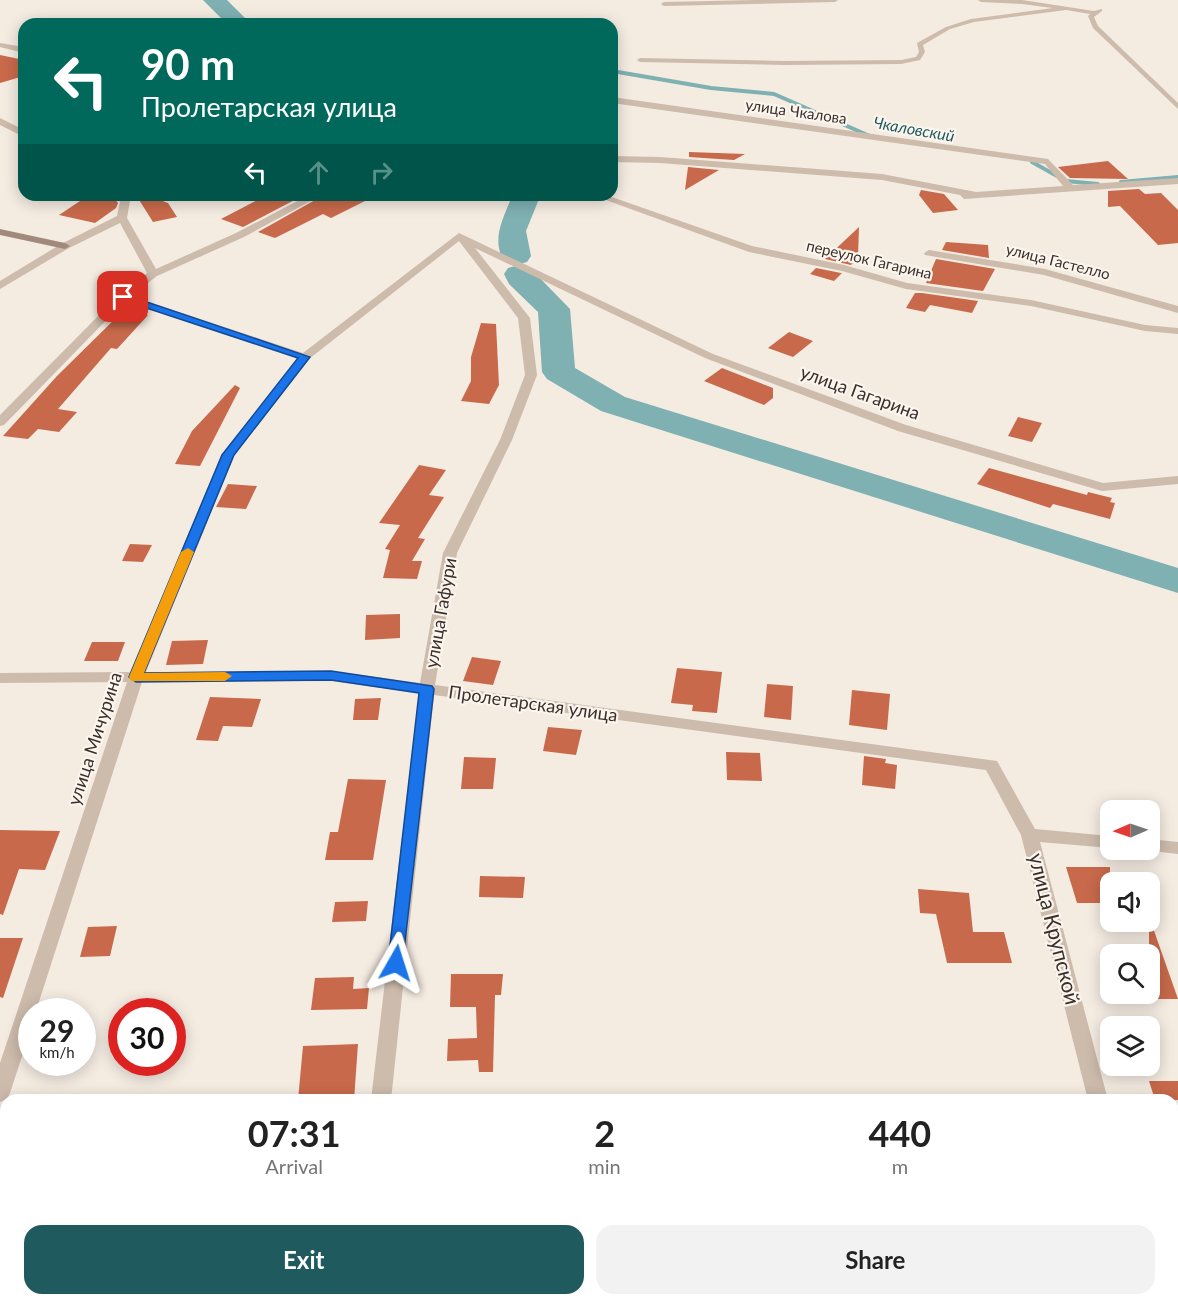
<!DOCTYPE html>
<html lang="en">
<head>
<meta charset="utf-8">
<style>
	:root { --surface:#fff; --page:#f2f2f2; --text:#222; --muted:#767676; --accent:#1f5a5e }
	body { margin:0; font-family:Lato,sans-serif; background:var(--page); color:var(--text); height:100vh; display:flex; flex-direction:column; font-size:22px; white-space:nowrap }
	* { box-sizing:border-box; margin:0 }
	p { font-size:20px; color:var(--muted) }
	.icon { flex:none; width:33px; height:33px; fill:none; stroke:currentColor; stroke-width:2; stroke-linecap:round; stroke-linejoin:round }
	.map { position:relative; flex:1; overflow:hidden }
	.details { position:absolute; left:0px; top:1094px; width:1179px; height:212px; display:flex; flex-direction:column; background:var(--surface); border-radius:18px 18px 0 0; box-shadow:0 3px 15px #0003 }
	.details>* { flex:none }
	.top-card { position:absolute; left:18px; top:18px; width:600px; height:183px; border-radius:18px; box-shadow:0 3px 15px #0003; background:#00695c; color:#fff; overflow:hidden }
	.needle { width:39px; rotate:268deg }
	.tools { position:absolute; left:1100px; top:800px; display:grid; gap:12px }
	.tools a { display:grid; place-items:center; width:60px; height:60px; border-radius:12px; background:var(--surface); box-shadow:0 3px 15px #0003; font-size:30px }
	.speed { position:absolute; left:18px; top:998px; display:flex; gap:12px; font-size:30px; font-weight:700; text-align:center }
	.speed>* { display:grid; place-content:center; width:78px; height:78px; border-radius:50%; background:var(--surface); box-shadow:0 3px 15px #0003; line-height:1 }
	.speed small { font-size:15px; font-weight:400 }
	.speed .limit { border:9px solid #d22; background:#fff; color:#111 }
	.pin { position:absolute; display:grid; place-items:center; width:51px; height:51px; color:#fff; margin:-26px; border-radius:12px; box-shadow:0 3px 9px #0006 }
	.me { position:absolute; width:66px; margin:-33px; rotate:6deg; stroke-linejoin:round; filter:drop-shadow(0 0 4px #0008) }
	.turn { display:flex; align-items:center; gap:21px; height:126px; padding:0 24px; font-size:27px }
	.turn .icon { width:78px; height:78px; stroke-width:2.5 }
	.turn b { display:block; font-size:42px; line-height:51px }
	.lanes { display:flex; align-items:center; height:57px; padding:0 24px; background:#0003; justify-content:center; gap:30px; direction:ltr }
	.lanes .off { opacity:.35 }
	.eta { display:flex; justify-content:space-evenly; align-items:center; height:102px; text-align:center }
	.eta b { font-size:36px; font-weight:700; line-height:42px }
	.cta { display:flex; gap:12px; margin-top:auto; padding:12px 24px }
	.cta a { flex:1; height:69px; border-radius:18px; background:var(--accent); color:#fff; font-size:24px; font-weight:700; line-height:69px; text-align:center }
	.cta a+a { background:var(--page); color:var(--text) }
	.map>svg:first-child { display:block }
	.lines { fill:none; stroke-linecap:round; stroke-linejoin:round }
	.stream { stroke:#7fb0b2; stroke-width:4 }
	.river { fill:#7fb0b2; fill-rule:evenodd }
	.building { fill:#c8694b }
	.lane { fill:#cdbbac; fill-rule:evenodd }
	.street { fill:#cdbbac; fill-rule:evenodd }
	.secondary { fill:#a18a7d; fill-rule:evenodd }
	.route { fill:#1a73e8; stroke:#114b97; stroke-width:1.5 }
	.slow { fill:#f59e0b }
	.labels { text-anchor:middle; stroke-width:4.5; stroke-linejoin:round; paint-order:stroke }
	.far-street-label { font-size:15px; fill:#3b302b; stroke:#fbf5ee }
	.far-water-label { font-size:16px; font-style:italic; fill:#1f5a5e; stroke:#fbf5ee }
	.street-label { font-size:18px; fill:#3b302b; stroke:#fbf5ee }
	.near-street-label { font-size:21px; fill:#3b302b; stroke:#fbf5ee }
</style>
</head>
<body>
<div class="map">
<svg width="1178" height="1304" viewBox="0 0 1178 1304">
	<rect width="100%" height="100%" fill="#f4ebe1"/>
	<g class="lines">
		<path class="stream" d="M612,71l99,17 63,6 98,43
			M1032,162l34,19 32,3
			M1121,182l57,-5"/>
		<path class="river" d="M203,0h24l24,24h-24z
			M506,195h30l3,4 -13,32 5,25 -4,6 -11,3 -11,-3c-14,-20 -3,-41 5,-61z
			M519,265l11,3 40,41 5,59 50,29 553,171v25l-577,-182 -54,-32 -5,-7 -4,-60 -29,-28 -5,-10 4,-6z"/>
	</g>
	<path class="building" d="M0,55l24,5v16l-24,7z
		M689,152l56,2 -11,6 -45,-3z
		M1108,161l20,18 -58,-1 -12,-11z
		M688,167l31,3 -34,20z
		M1139,189l6,5 16,-1 17,17v33l-20,2 -38,-39 -12,1v-16z
		M921,190l23,4 14,16 -25,3 -14,-18z
		M89,195h23l6,8 -2,5 -21,15 -36,-8z
		M136,195h11l21,8 9,14 -24,5z
		M267,195h37l-61,32 -22,-8z
		M324,195h53l-46,23 -8,-4 -48,24 -17,-6z
		M859,227l-1,30 -7,8 -26,-6z
		M946,242l42,3 1,13 -47,-8z
		M936,259l59,10 -12,22 -57,-8z
		M816,268l25,5h1l-8,8 -24,-7z
		M915,293h7l56,8 -6,12 -42,-8 -5,7 -19,-4z
		M122,312l26,3 -31,34 -6,-1 -53,61 19,3 -18,20 -21,-3 -10,10 -25,-3 54,-60z
		M481,323l15,1 3,61 -10,19 -28,-3 10,-20v-24z
		M789,332l24,9 -20,16 -25,-9z
		M722,368l51,20v10l-9,7 -60,-24z
		M235,385l5,3 -40,78 -25,-2 17,-33z
		M1018,417l24,6 -10,19 -24,-6z
		M419,465l27,5 -17,25 15,2 -26,41 7,1 -13,22h10l-5,18 -34,-1 7,-28 -5,-1 15,-24 -21,-2z
		M989,468l98,27 1,-3 24,6 -2,4 5,1 -5,16 -57,-15 -3,4 -73,-24z
		M228,484l29,2 -11,23 -30,-2z
		M130,544l22,1 -9,17 -21,-1z
		M400,614v24l-35,2 1,-25z
		M208,640l-5,24 -37,1 6,-24z
		M92,642h33l-7,19h-34z
		M472,657l29,4 -8,24 -30,-4z
		M677,668l45,4 -5,41 -25,-2 1,-6 -22,-2z
		M767,684l26,2 -2,34 -27,-3z
		M852,690l38,4 -3,36 -38,-5z
		M210,697l51,2 -9,28 -29,-1 -5,15 -22,-1z
		M381,698l-3,22h-25l2,-21z
		M548,727l34,3 -6,25 -33,-4z
		M726,752l34,1 2,28 -35,-1z
		M864,756l22,3 -1,4 12,2 -2,24 -33,-4z
		M464,757l32,1 -3,31h-32z
		M348,779l38,1 -13,80h-48l5,-28h8z
		M0,830l60,1 -15,39 -26,-1 -16,46 -3,-1z
		M1066,867h44v36h-33z
		M480,876l45,1 -2,21 -44,-1z
		M918,889l51,4 4,39h31l8,31h-65l-11,-49 -16,-1z
		M368,901l-2,20 -34,1 3,-20z
		M1152,925l26,74h-29v-73z
		M117,926l-7,30 -30,1 8,-30z
		M0,938h23l-20,60 -3,-1z
		M451,974h52l-2,21h-6l-2,77h-14l-1,-12 -31,1 1,-22 29,-1 -1,-31h-26z
		M354,977l-1,12 16,-1 -2,21 -56,1 4,-32z
		M358,1044l-4,56h-56l5,-54z
		M1149,1081h29v19h-23z"/>
	<g class="lines">
		<path class="lane" d="M755,0h83l-3,2 -171,4 -3,-2 3,-2z
			M978,0h44l72,11 8,-2v2l-8,6 4,9 80,77v6l-85,-81 -5,-12 2,-2 -24,-4 -92,12 -24,7 -27,16 2,7 -5,8 -19,4 -117,1 -144,-3 -3,-2 3,-2 144,3 117,-1 15,-3 3,-5 -2,-9 29,-16 25,-8 82,-11 -31,-4 -41,-2z"/>
		<path class="street" d="M0,43l24,4v6l-24,-6z
			M612,97l436,62 25,26 105,-7v6l-214,15 -4,-4 -78,-15 -222,-17 -48,-1v-6l48,1 222,17 94,18 87,-6 -18,-22 -433,-61z
			M0,118l24,12v7l-24,-12z
			M114,195h11l5,6 -3,17 29,51 80,-36 73,-38h13l-78,42 -87,39 -26,20 172,57 156,-120 254,121 193,71 197,58 75,-7v8l-76,7 -204,-60 -193,-73 -230,-110 55,70 7,57 -25,65 -55,113 -22,132 562,76 38,68 75,7v12l-70,-6 68,258h-20l-67,-265 -35,-65 -552,-75 -43,405h-20l48,-407 -88,-12 -189,1 -106,329h-4v15l-22,67 -3,6 -7,3v-39l127,-381 -127,1v-10l130,-1 92,-217 76,-97 -173,-57 -121,124 -4,1v-11l119,-120 28,-22 -27,-50 -51,25 -69,41v-8l61,-37 56,-28 3,-14zM459,241l59,77 7,57 -25,65 -57,113 -23,130 -89,-12 -185,1 88,-216 75,-97z
			M592,195h14l146,51 92,19 63,18 124,17 114,25 33,3v6l-33,-3 -114,-25 -125,-17 -64,-18 -93,-19z
			M929,250l116,19 133,37v7l-134,-38 -119,-20 -1,-2z
			M1149,839l29,3v12l-35,-4 6,-1z
			M348,1299h22l-1,5h-22z
			M1138,1299h22l1,5h-22z"/>
		<path class="secondary" d="M0,229l65,14 5,3 -5,3 -65,-14z"/>
	</g>
	<path class="route" d="M119,295h7l184,62 -76,98 -90,218 187,-2 101,15 2,3 -32,279h-11l-3,-5 31,-270 -88,-13 -195,2 -7,-5 93,-222 76,-97 -179,-59z"/>
	<path class="slow" d="M188,548l6,4 -50,121 81,-1 7,4 -7,5h-94l-2,-4 52,-125z"/>
	<g class="labels">
		<g class="far-street-label">
			<text transform="translate(796 112) rotate(8)" y="5">улица Чкалова</text>
			<text transform="translate(869 260) rotate(13)" y="5">переулок Гагарина</text>
			<text transform="translate(1058 262) rotate(14)" y="5">улица Гастелло</text>
		</g>
		<g class="far-water-label">
			<text transform="translate(914 129) rotate(10)" y="6">Чкаловский</text>
		</g>
		<g class="street-label">
			<text transform="translate(860 393) rotate(20)" y="6">улица Гагарина</text>
			<text transform="translate(441 613) rotate(-80)" y="6">улица Гафури</text>
			<text transform="translate(533 704) rotate(8)" y="6">Пролетарская улица</text>
			<text transform="translate(95 739) rotate(-72)" y="6">улица Мичурина</text>
		</g>
		<g class="near-street-label">
			<text transform="translate(1054 929) rotate(76)" y="7">улица Крупской</text>
		</g>
	</g>
</svg>
<div class="tools">
<a><svg class="needle" viewBox="-14 -14 28 28"><path d="M0-13l5 13h-10z" fill="#e53935"/><path d="M0 13l5-13h-10z" fill="#767676"/></svg></a>
<a><svg class="icon" aria-label="sound" viewBox="0 0 24 24"><path d="M4 9h4l5-4v14l-5-4H4zM17 9q2 3 0 6"/></svg></a>
<a><svg class="icon" aria-label="search" viewBox="0 0 24 24"><circle cx="10" cy="10" r="6"/><path d="M15 15l6 6"/></svg></a>
<a><svg class="icon" aria-label="layers" viewBox="0 0 24 24"><path d="M12 4l9 5-9 5-9-5zM3 14l9 5 9-5"/></svg></a>
</div>
<div class="speed"><div>29<small>km/h</small></div><div class="limit">30</div></div>
<div class="pin" style="left:123px;top:297px;background:#d93025"><svg class="icon" aria-label="arrive" viewBox="0 0 24 24"><path d="M6 21V4h12l-3 4 3 4H6"/></svg></div>
<svg class="me" style="left:396px;top:963px" viewBox="-20 -20 40 40"><path d="M0-17L14 15 0 8-14 15z" fill="#1a73e8" stroke="#fff" stroke-width="4"/></svg>
<div class="top-card">
<div class="turn"><svg class="icon" aria-label="left" viewBox="0 0 24 24"><path d="M17 20v-9H6M10 6l-5 5 5 5"/></svg><div><b>90 m</b>Пролетарская улица</div></div>
<div class="lanes"><svg class="icon" aria-label="left" viewBox="0 0 24 24"><path d="M17 20v-9H6M10 6l-5 5 5 5"/></svg><svg class="icon off" aria-label="ahead" viewBox="0 0 24 24"><path d="M12 20V5M6 11l6-6 6 6"/></svg><svg class="icon off" aria-label="right" viewBox="0 0 24 24"><path d="M7 20v-9h11M14 6l5 5-5 5"/></svg></div>
</div>
<section class="details">
<div class="eta">
<div><b>07:31</b><p>Arrival</p></div>
<div><b>2</b><p>min</p></div>
<div><b>440</b><p>m</p></div>
</div>
<div class="cta"><a>Exit</a><a>Share</a></div>
</section>
</div>
</body>
</html>
